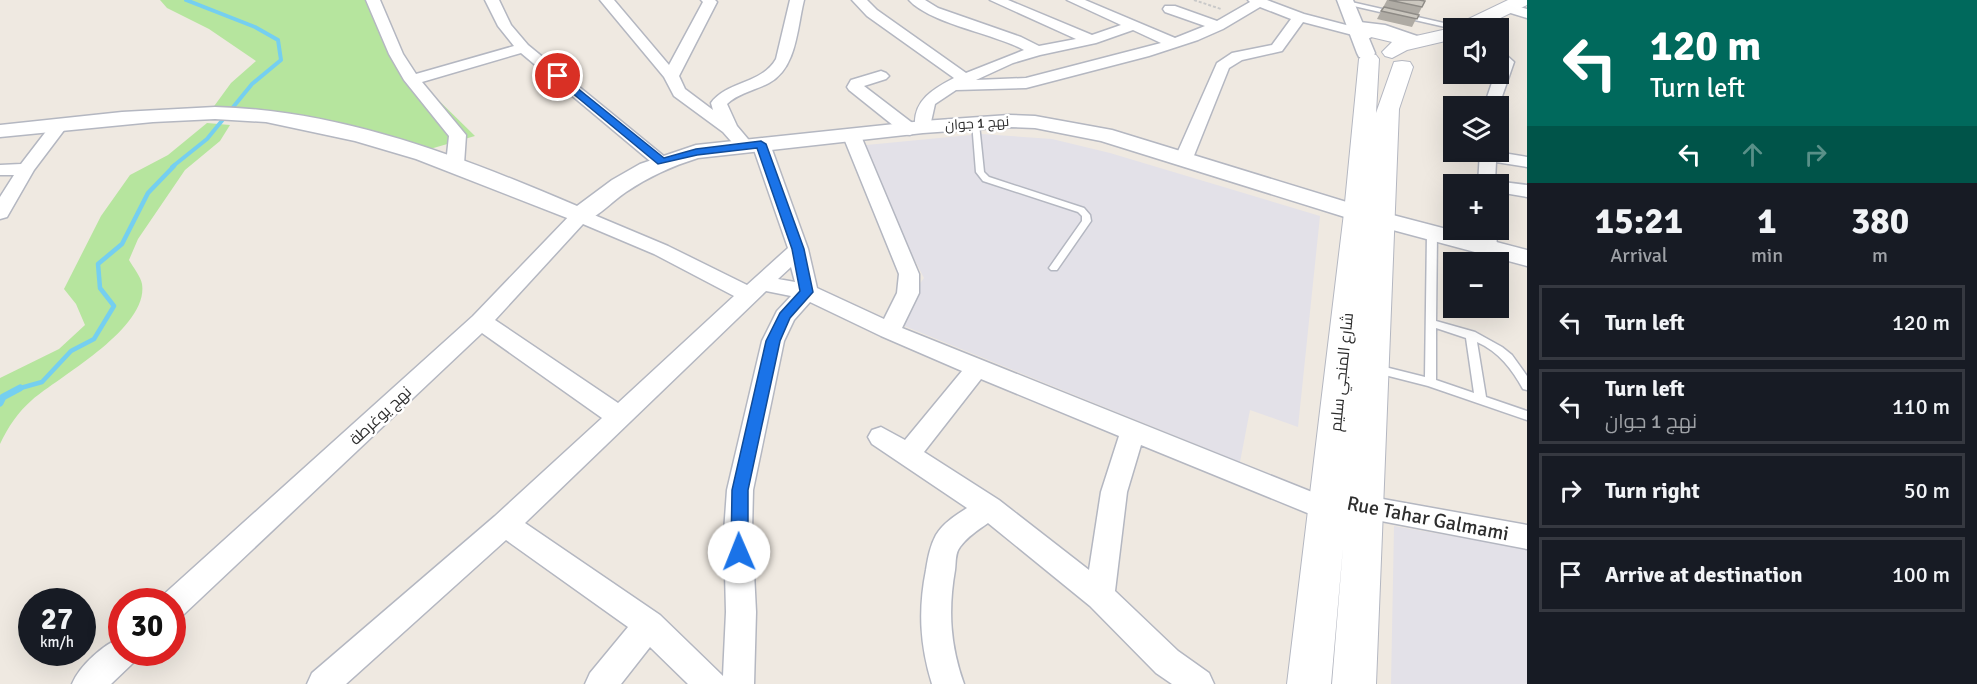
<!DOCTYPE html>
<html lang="en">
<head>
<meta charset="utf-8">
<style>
	:root { --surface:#171b24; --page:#242831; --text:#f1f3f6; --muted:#9ea1a6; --line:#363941 }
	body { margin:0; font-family:Signika,Cairo,sans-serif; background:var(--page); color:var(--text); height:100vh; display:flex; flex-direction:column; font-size:22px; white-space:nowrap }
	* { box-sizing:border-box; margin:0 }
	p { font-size:20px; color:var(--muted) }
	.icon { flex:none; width:33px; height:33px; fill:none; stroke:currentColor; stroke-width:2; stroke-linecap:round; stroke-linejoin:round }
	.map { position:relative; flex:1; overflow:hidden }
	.drawer { display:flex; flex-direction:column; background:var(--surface); width:450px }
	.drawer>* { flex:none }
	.top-card { background:#00695c; color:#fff; overflow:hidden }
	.fabs { position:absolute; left:1443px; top:18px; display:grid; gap:12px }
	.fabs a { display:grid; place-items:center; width:66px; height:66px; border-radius:0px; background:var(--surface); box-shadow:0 6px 24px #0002; font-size:30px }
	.speed { position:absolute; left:18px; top:588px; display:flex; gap:12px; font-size:30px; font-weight:700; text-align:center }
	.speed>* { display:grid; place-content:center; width:78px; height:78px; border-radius:50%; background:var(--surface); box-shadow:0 6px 24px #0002; line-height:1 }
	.speed small { font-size:15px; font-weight:400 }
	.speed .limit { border:9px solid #d22; background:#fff; color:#111 }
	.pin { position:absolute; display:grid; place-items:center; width:51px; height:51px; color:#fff; margin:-26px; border:3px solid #fff; border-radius:50%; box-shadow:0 2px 6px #0007 }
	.me { position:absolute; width:66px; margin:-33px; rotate:359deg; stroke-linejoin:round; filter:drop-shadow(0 0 4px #0008) }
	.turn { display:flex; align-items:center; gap:21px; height:126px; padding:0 24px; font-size:27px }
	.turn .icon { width:78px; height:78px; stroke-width:2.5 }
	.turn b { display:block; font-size:42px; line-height:51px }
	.lanes { display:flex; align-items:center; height:57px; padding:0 24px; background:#0003; justify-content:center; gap:30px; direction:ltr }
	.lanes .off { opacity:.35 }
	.eta { display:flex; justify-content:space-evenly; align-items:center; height:102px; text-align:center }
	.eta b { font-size:36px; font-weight:700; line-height:42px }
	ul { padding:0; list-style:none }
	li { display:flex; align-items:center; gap:18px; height:75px; margin:0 12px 9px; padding:0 12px; border:3px solid var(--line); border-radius:0px }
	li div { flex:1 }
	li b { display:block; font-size:22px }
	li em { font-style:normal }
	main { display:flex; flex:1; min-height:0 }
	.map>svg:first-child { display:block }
	.industrial { fill:#e3e1e8 }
	.green { fill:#b6e59e }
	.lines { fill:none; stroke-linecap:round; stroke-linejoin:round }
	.stream-far2 { stroke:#75cff0; stroke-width:4 }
	.stream-far1 { stroke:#75cff0; stroke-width:4.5 }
	.stream { stroke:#75cff0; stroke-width:7 }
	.service-casing { stroke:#b4b7c1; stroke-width:3 }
	.minor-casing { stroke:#b4b7c1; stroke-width:3 }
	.tertiary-casing { stroke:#b4b7c1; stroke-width:3 }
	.secondary-casing { stroke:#b4b7c1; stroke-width:2 }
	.path { stroke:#c9c9c9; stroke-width:2; stroke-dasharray:3 2; stroke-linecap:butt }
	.service { fill:#fff; fill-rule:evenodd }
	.minor { fill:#fff; fill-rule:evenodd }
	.tertiary { fill:#fff; fill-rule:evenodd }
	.secondary { fill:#fff; fill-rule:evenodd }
	.wall { fill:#afaba4 }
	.building { fill:#cbc7bf; stroke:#8e8b86; stroke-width:1.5 }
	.route { fill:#1a73e8; stroke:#114b97; stroke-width:1.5 }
	.labels { text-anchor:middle; stroke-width:5; stroke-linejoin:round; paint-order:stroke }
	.far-street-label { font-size:14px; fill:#2e2e2e; stroke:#fff }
	.street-label { font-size:16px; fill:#2e2e2e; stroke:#fff }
	.near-street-label { font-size:20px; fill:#2e2e2e; stroke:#fff }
</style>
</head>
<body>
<main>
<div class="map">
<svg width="1527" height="684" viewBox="0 0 1527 684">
	<rect width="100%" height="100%" fill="#efe9e1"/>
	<path class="industrial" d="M981,134l71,5 58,14 210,63 -22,211 -48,-17 -10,52 -348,-141 32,-43 -68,-132z
		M1394,526l133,23v135h-136z"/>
	<path class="green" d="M160,0h220l25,63 15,19 55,54 -45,13 -74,-20 -78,-16 -30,-5 -36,1 19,-26 25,-22 -47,-32 -42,-21z
		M207,123l23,2 -10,16 -35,29 -47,69 -9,21c4,7 12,17 13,24 7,44 -82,92 -110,116 -14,12 -24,27 -32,44v-66l59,-29 26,-24 -9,-21 -12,-15 37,-73 29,-41 38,-20z"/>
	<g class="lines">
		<path class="stream-far2" d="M172,167l35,-28 45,-55 29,-24 -3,-20 -23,-13 -69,-27"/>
		<path class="stream-far1" d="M17,389l25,-7 29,-31 23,-12 20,-33 -14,-18 -2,-24 24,-20 26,-51 26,-27"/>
		<path class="stream" d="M0,403l3,-6 17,-9"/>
		<g class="service-casing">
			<path id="service" d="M1347,1l110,25 3,2 -6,1 -109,-25 -1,-1z
				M1360,22l25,3 35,12 -3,2 -33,-10 -26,-4 -1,-1z
				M972,122h3l4,2 5,48 5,5 95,31 6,7 1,6 -34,49h-6l-2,-2 33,-47v-5l-4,-4 -95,-31 -7,-9z
				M1432,230l5,3 -1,88 39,11 27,15 10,8 15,21v14l-4,-1c-11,-20 -24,-37 -46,-47l9,55 41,14v9l-99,-34 -55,-14 -1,-3 1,-3 4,-1 48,12 2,-144zM1436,328l30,10 8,55 -38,-13z"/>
		</g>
		<g class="minor-casing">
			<path id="minor" d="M366,0h14l23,54 13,20 98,-28 -16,-20 -13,-26h14l12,25 17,20 143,117 -3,4h-12l-135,-113 -99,29 44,53 -2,29 -3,4h-12l-3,-4 3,-28 -45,-56 -15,-26z
				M600,0h14l55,65 34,-63 -2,-2h14l2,2 -38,74 6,13 28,21 -2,-7c16,-22 51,-19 65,-44l14,-59h14c-7,28 -7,68 -35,83 -13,7 -31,10 -42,21l10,22 16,19 -3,4h-12l-15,-17 -49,-36 -10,-19z
				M852,0h15l10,10 89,63 58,-23c-29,-16 -95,-27 -115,-50h16l13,8 83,29 18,9 37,-7 -86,-39h18l84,35 29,-10 -54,-25h18l90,38 30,-12 -40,-14 -2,-3 2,-3h10l42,15 33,-19 -2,-2h19l37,14 69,18 2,3 -7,4 -65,-17 -21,29 -40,9 -13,8 -36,90 -3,4h-12l-3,-4 42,-95 15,-10 40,-8 19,-26 -31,-12 -37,22 -25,11 -49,16 -123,32 -70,2 -21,14 -6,27h-11l-8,4 -6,-1 -55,-44 -2,-3 4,-7 30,-9 5,2 3,3 -3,3 -22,7 51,39c-1,-25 18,-36 39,-47l-87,-62zM1133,30l28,13 -135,35 -50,2 37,-17 27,-8 56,-12z
				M1506,3l21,6v9l-26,-8 -2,-3z
				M1498,51l5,1 11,10 -16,46v-2h-14l11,-32h3z
				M60,120l8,5 -34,45 -27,47 -7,2v-22l14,-22h-14v-10l21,-1 33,-43z
				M852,131l6,1 3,4 58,138v19l-17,35 435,174 3,8 -3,8 -10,3 -186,-76 -14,47 -12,99 63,60 31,22 5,11h-42l-16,-11 -66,-67 -102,-83c-10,7 -21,14 -28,24 -5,6 -4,15 -5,23 -7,40 -5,75 9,114h-32c-12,-39 -14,-74 -6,-114 2,-12 4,-24 10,-35 7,-12 20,-20 31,-27l-95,-64 -4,-7 4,-7 9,-3 24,13 57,-69 -81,-35 -71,-34 -16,18 -10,21 -31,149 -1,42 4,80 -2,72h-66l-38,-37 -29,37h-36l5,-11 38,-46 -122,-87 -160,144h-39l5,-11 183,-157 107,-98 -120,-85 -300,283 -10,4v-18h-13l3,-6 311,-280 100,-104h14l81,34 79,39 41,-37 -36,-104 3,-4h12l3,4 38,105 9,39 67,31 13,-26 2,-19 -56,-138 3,-4zM583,224l71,30 80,42 -116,107 -123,-83zM791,267l4,15 -17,-3zM766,291l25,5 -14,15 -15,30 -35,149 -3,42 2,80 -3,64 -63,-61 -135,-92zM981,379l138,57 -18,56 -12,78 -90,-70 -75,-48z
				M1480,152h17l30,5v10l-31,-5 -1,19 32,4v12l-29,-5v-8h-20z
				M1478,230h18l1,18 -3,4 -7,2 -7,-2 -3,-4z
				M1355,494l172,31v24l-172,-33 -9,-3 -4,-8 4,-8z
				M122,637v15h15l-4,11 -22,21h-39c8,-19 31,-39 50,-47z"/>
		</g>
		<g class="tertiary-casing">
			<path id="tertiary" d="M1337,0h16l22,53 -2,4h-14l-2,-4z
				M215,107c125,3 248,50 362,99l35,-26 28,-16 56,-19 227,-24 86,-6 26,1 77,14 254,78 161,42v16l-179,-48 -247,-77 -66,-13 -26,-1 -86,6 -225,25c-26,8 -50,19 -72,34 -15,10 -29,27 -46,31l-164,-64 -61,-18 -89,-19 -51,-3 -62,3 -153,15v-12l122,-13z"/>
		</g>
		<g class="secondary-casing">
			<path id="secondary" d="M1508,0h19v5l-47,23h-26v11l-47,11 -15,8 -7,-2 -3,-4 10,-10 -42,-10 -3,-4 3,-4 7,-2 59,14 40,-9 2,-3z
				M1369,53l7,2 3,4 -3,54 18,-51 8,-1 8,1 3,5 -14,42 -23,575h-44l11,-137 -12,137h-44l57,-471 15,-154 3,-4z"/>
		</g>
		<path class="path" d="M1194,0l27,9"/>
		<use href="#service" class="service"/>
		<use href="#minor" class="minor"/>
		<use href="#tertiary" class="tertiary"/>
		<use href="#secondary" class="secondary"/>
	</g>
	<path class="wall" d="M1387,0h32l3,7 -10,20 -35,-8z"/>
	<path class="building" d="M1389,0h30l6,1 -3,6z
		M1384,7l35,8 -2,4 -36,-8z"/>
	<path class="route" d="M554,75h7l103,83 32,-9 65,-8 5,3 38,105 9,43 -23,26 -10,23 -32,149v62l-3,5 -6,3 -6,-3 -2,-5 1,-62 34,-149 14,-28 20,-22 -8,-42 -35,-101 -60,7 -39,9 -104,-86z"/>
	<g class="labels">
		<g class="far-street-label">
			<text transform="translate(977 123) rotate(-4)" y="5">نهج 1 جوان</text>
		</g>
		<g class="street-label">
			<text transform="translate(1341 372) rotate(-84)" y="6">شارع المنجي سليم</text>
			<text transform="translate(380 415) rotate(-43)" y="6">نهج يوغرطة</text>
		</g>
		<g class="near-street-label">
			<text transform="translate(1428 518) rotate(11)" y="7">Rue Tahar Galmami</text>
		</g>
	</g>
</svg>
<div class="fabs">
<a><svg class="icon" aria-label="sound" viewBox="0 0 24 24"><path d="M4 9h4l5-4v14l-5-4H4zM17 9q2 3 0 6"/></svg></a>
<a><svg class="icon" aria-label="layers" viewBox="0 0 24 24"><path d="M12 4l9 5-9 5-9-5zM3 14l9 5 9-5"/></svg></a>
<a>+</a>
<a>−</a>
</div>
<div class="speed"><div>27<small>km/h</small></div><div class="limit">30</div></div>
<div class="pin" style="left:558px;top:76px;background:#d93025"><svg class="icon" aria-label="arrive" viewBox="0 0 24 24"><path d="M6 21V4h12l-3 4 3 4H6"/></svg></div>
<svg class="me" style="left:739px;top:552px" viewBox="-20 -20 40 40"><circle r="19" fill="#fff"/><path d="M0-13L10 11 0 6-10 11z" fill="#1a73e8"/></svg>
</div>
<section class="drawer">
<div class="top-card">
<div class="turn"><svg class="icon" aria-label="left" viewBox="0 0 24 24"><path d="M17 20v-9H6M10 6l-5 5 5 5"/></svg><div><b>120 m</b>Turn left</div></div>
<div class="lanes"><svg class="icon" aria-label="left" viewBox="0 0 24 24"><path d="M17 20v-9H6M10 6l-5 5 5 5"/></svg><svg class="icon off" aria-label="ahead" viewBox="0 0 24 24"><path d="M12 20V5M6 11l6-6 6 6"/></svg><svg class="icon off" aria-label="right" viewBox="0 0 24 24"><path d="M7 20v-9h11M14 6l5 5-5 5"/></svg></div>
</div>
<div class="eta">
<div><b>15:21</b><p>Arrival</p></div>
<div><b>1</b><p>min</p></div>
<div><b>380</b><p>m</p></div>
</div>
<ul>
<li><svg class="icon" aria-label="left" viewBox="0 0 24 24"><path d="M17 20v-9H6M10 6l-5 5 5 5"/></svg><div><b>Turn left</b></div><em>120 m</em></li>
<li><svg class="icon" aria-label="left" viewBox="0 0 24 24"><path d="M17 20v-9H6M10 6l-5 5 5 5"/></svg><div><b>Turn left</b><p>نهج 1 جوان</p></div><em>110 m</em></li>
<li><svg class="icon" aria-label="right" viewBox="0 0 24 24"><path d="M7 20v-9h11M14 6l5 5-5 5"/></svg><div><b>Turn right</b></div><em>50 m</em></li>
<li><svg class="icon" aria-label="arrive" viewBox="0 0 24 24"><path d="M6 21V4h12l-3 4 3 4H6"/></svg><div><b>Arrive at destination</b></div><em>100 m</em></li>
</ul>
</section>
</main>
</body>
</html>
